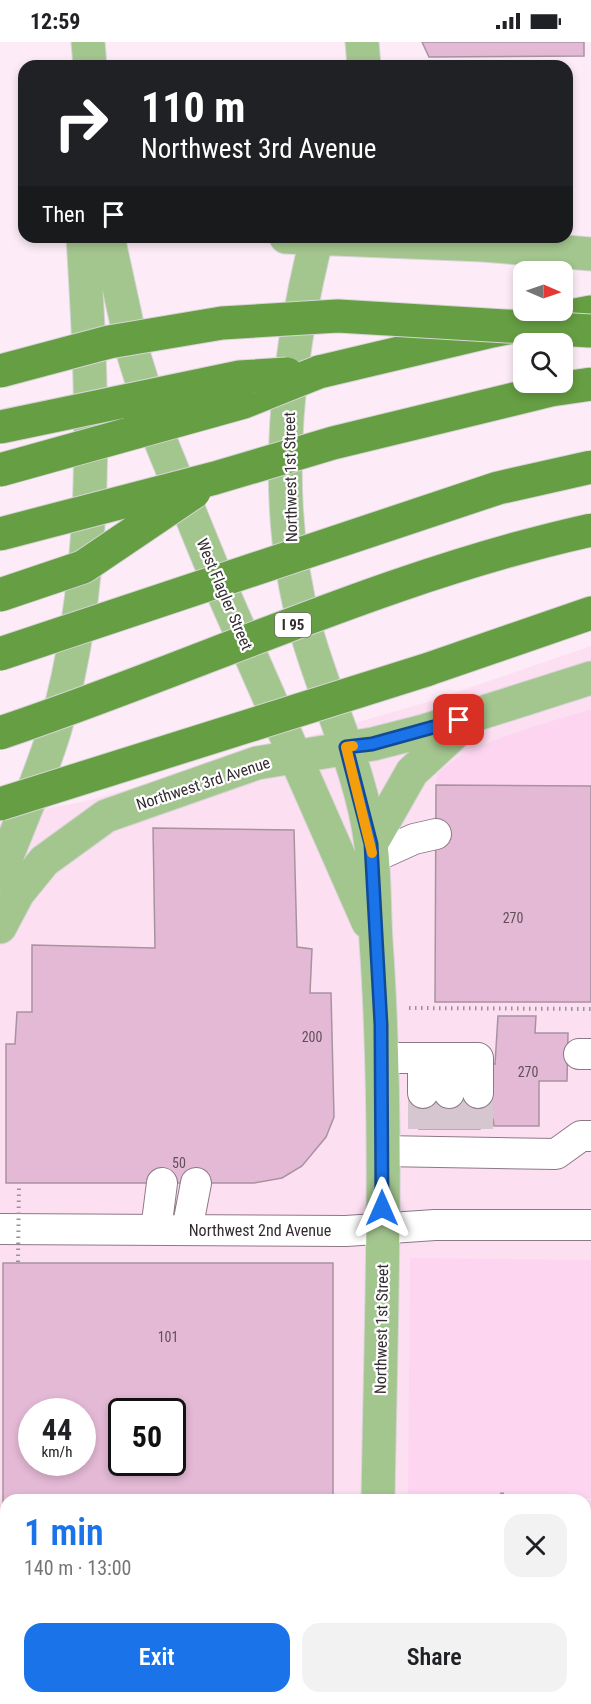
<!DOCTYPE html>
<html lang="en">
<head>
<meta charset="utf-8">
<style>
	:root { --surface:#fff; --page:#f2f2f2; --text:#202124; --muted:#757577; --accent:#1a73e8 }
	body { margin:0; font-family:"Roboto Condensed",sans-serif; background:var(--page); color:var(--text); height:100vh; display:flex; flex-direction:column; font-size:22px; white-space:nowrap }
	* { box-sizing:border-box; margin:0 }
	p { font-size:20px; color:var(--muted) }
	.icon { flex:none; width:33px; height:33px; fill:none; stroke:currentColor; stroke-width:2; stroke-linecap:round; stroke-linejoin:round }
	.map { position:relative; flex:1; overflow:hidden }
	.details { position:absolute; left:0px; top:1452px; width:591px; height:210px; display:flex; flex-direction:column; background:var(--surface); border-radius:18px 18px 0 0; box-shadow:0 3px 9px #0003 }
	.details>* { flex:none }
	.top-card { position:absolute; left:18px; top:18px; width:555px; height:183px; border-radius:18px; box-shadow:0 3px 9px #0003; background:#202124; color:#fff; overflow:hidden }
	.needle { width:39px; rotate:92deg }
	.tools { position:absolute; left:513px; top:219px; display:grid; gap:12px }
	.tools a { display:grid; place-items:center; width:60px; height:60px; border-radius:12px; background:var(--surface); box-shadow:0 3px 9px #0003; font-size:30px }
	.speed { position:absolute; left:18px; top:1356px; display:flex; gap:12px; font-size:30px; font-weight:700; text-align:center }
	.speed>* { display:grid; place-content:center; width:78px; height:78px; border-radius:50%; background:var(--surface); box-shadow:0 3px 9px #0003; line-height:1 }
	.speed small { font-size:15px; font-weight:400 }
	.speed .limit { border:3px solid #111; border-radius:9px; background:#fff; color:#111 }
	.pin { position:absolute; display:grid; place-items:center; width:51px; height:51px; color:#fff; margin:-26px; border-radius:12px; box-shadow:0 3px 9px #0006 }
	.me { position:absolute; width:66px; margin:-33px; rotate:0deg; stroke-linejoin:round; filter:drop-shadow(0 0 4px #0008) }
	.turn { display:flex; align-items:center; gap:21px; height:126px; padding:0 24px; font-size:27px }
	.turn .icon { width:78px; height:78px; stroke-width:2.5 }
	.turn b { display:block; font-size:42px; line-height:51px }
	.then { display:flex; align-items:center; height:57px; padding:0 24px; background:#0003; gap:12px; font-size:22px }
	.round { display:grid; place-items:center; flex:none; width:63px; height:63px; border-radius:18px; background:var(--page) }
	.summary { display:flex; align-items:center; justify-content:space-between; height:102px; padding:0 24px }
	h1 { font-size:36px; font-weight:600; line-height:45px; color:var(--accent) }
	.action { display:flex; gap:12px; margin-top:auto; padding:12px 24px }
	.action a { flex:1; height:69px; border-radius:18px; background:var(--accent); color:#fff; font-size:24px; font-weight:600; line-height:69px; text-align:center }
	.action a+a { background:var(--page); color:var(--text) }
	.status { display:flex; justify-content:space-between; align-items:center; height:42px; padding:0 30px; background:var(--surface); direction:ltr }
	.status svg { height:16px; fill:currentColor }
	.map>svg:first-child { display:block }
	.built { fill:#fcdff1; fill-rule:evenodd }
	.green { fill:#fed5f0 }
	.building { fill:#e4b9d5; stroke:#a793a0; stroke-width:1.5; fill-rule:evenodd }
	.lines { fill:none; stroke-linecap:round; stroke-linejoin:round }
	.minor-tunnel { stroke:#d5c6cf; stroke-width:30; stroke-dasharray:30 15; stroke-linecap:butt }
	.minor-casing { stroke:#8c7985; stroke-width:32 }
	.major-casing { stroke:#d6d5d6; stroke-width:35 }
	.highway-casing { stroke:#d6d5d6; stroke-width:35 }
	.path { stroke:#9d9199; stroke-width:4; stroke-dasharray:1.5 4.5; stroke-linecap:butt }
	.minor { stroke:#fff; stroke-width:30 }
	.major { stroke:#a3c58e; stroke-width:33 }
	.highway { stroke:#669e43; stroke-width:33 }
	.highway-bridge-casing { stroke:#d6d5d6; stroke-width:35; stroke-linecap:butt }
	.path-bridge { stroke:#9d9199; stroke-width:4; stroke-dasharray:1.5 4.5; stroke-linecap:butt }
	.highway-bridge { stroke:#669e43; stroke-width:33 }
	.route-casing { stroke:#114b97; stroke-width:15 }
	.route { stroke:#1a73e8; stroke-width:10 }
	.slow { stroke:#f59e0b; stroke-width:10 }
	.labels { text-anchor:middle; stroke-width:4.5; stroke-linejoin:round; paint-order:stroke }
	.number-label { font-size:14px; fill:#604f5a }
	.shield { fill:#fff; stroke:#716b6f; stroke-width:1.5 }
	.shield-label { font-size:15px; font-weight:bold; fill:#342c31 }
	.street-label { font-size:16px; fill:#342c31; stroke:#fff }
</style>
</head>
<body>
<div class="status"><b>12:59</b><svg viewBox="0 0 49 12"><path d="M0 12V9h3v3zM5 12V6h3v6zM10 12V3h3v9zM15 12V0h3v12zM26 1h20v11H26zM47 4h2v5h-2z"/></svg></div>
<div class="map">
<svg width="591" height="1662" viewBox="0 0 591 1662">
	<rect width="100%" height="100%" fill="#fdecf7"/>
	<path class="built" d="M591,604v1058h-591v-887l87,-16 347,-101zM32,1370h50v50h-50zM122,1370h50v50h-50zM6,1458h579v198h-579z"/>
	<path class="green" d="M591,667v77l-155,-1 1,-11c33,-33 109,-50 154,-65z
		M410,1216l181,2v238l-183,-2z"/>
	<path class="building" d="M422,0h162v14l-155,1z
		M436,743l155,1v216h-156z
		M153,786l141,2 3,117 15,2 -2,44h21l3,124 -8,20 -24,29 -20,12 -28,5h-248v-139h9l2,-32h15v-67l123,3z
		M498,974h38l-1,17h33l-1,48h-28v45h-45l-1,-7h-12l-1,10h-61l-1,-36h64l7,-30 6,1z
		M3,1221h330v237h-327v19h-3zM32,1370h50v50h-50zM122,1370h50v50h-50z
		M3,1477h3v179h324v6h-328z
		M591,1523v139h-25v-6h19v-129z
		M60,1656h68v6h-68z
		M250,1656h80v6h-80z
		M444,1656h81l-7,6h-68z"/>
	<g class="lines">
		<path class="minor-tunnel" d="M423,1087v-36
			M449,1087v-36
			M478,1087v-36"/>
		<g class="minor-casing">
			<path id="minor" d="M372,816l42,-19 22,-5
				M579,1012h12
				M382,1016h96v35
				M423,1016v35
				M449,1051l1,-35
				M382,1109l174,3 25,-18h10
				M0,1187l346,2 89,-6h156
				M156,1188l6,-47
				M187,1188l9,-47"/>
		</g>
		<g class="major-casing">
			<path id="major" d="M88,0l2,24
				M362,0l2,24
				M108,195l26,119 27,86 56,137 151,343
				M286,195l197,8 108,9
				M317,195c-32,127 -47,265 -11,393 20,72 56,141 65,215 4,32 3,65 5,96 13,186 5,373 2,559
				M371,802l41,-72 51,-47
				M0,832c18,-48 40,-95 55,-145 46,-160 38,-328 28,-492
				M0,885l18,-34 26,-32 62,-45 151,-53 116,-19 51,-13 167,-53
				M376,1662v-6"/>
		</g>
		<g class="highway-casing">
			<path id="highway" d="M319,330l173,-41 99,-19
				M426,628l165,-57"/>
		</g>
		<path class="path" d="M409,966l182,1
			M502,1458v-11
			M0,1488h6
			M585,1489h6
			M552,1656v6"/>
		<use href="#minor" class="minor"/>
		<use href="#major" class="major"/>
		<use href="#highway" class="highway"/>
		<g class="highway-bridge-casing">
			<path id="highway-bridge" d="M0,329l109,-29 113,-19 116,-7 253,15
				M0,385l240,-50 47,-3
				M0,428l244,-68 75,-30
				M0,492l215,-56 118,-35 218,-53 40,-6
				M0,553l83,-28 111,-75
				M0,612l498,-166 93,-21
				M0,691c197,-66 387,-158 591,-203
				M0,762l426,-134"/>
		</g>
		<path class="path-bridge" d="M18,1220l1,-78"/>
		<use href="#highway-bridge" class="highway-bridge"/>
	</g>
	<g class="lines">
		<g class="route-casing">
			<path id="route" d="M382,1166l-1,-183 -10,-181 -25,-97 26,-3 87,-24"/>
		</g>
		<use href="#route" class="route"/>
		<path class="slow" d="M353,704l-7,1 26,106"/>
	</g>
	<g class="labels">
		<g class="number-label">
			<text x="513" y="881">270</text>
			<text x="312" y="1000">200</text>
			<text x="528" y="1035">270</text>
			<text x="179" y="1126">50</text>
			<text x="168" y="1300">101</text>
		</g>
		<rect class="shield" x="275" y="571" width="36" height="24" rx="4.5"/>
		<g class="shield-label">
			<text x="293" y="588">I 95</text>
		</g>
		<g class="street-label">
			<text transform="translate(290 435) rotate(-91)" y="6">Northwest 1st Street</text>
			<text transform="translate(225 552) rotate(67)" y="6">West Flagler Street</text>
			<text transform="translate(203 741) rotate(-18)" y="6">Northwest 3rd Avenue</text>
			<text x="260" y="1194">Northwest 2nd Avenue</text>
			<text transform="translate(381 1287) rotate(-89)" y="6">Northwest 1st Street</text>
		</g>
	</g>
</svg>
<div class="tools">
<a><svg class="needle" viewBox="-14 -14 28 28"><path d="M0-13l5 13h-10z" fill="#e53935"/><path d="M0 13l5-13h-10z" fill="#757577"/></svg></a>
<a><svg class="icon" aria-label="search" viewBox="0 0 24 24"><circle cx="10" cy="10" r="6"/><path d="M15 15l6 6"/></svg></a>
</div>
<div class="speed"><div>44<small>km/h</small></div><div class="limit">50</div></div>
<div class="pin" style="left:459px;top:678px;background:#d93025"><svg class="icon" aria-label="arrive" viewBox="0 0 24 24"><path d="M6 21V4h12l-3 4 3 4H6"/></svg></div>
<svg class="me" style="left:382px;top:1166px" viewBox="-20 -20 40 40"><path d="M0-17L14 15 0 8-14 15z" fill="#1a73e8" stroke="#fff" stroke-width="4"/></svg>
<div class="top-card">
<div class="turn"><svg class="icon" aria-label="right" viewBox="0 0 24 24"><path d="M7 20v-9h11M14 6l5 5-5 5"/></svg><div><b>110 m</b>Northwest 3rd Avenue</div></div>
<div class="then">Then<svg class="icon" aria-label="arrive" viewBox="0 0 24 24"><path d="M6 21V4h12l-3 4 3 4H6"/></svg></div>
</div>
<section class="details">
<div class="summary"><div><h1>1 min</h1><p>140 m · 13:00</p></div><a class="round"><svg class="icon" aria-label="close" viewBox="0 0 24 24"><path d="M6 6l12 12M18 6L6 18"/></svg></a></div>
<div class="action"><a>Exit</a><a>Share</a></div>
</section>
</div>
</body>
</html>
